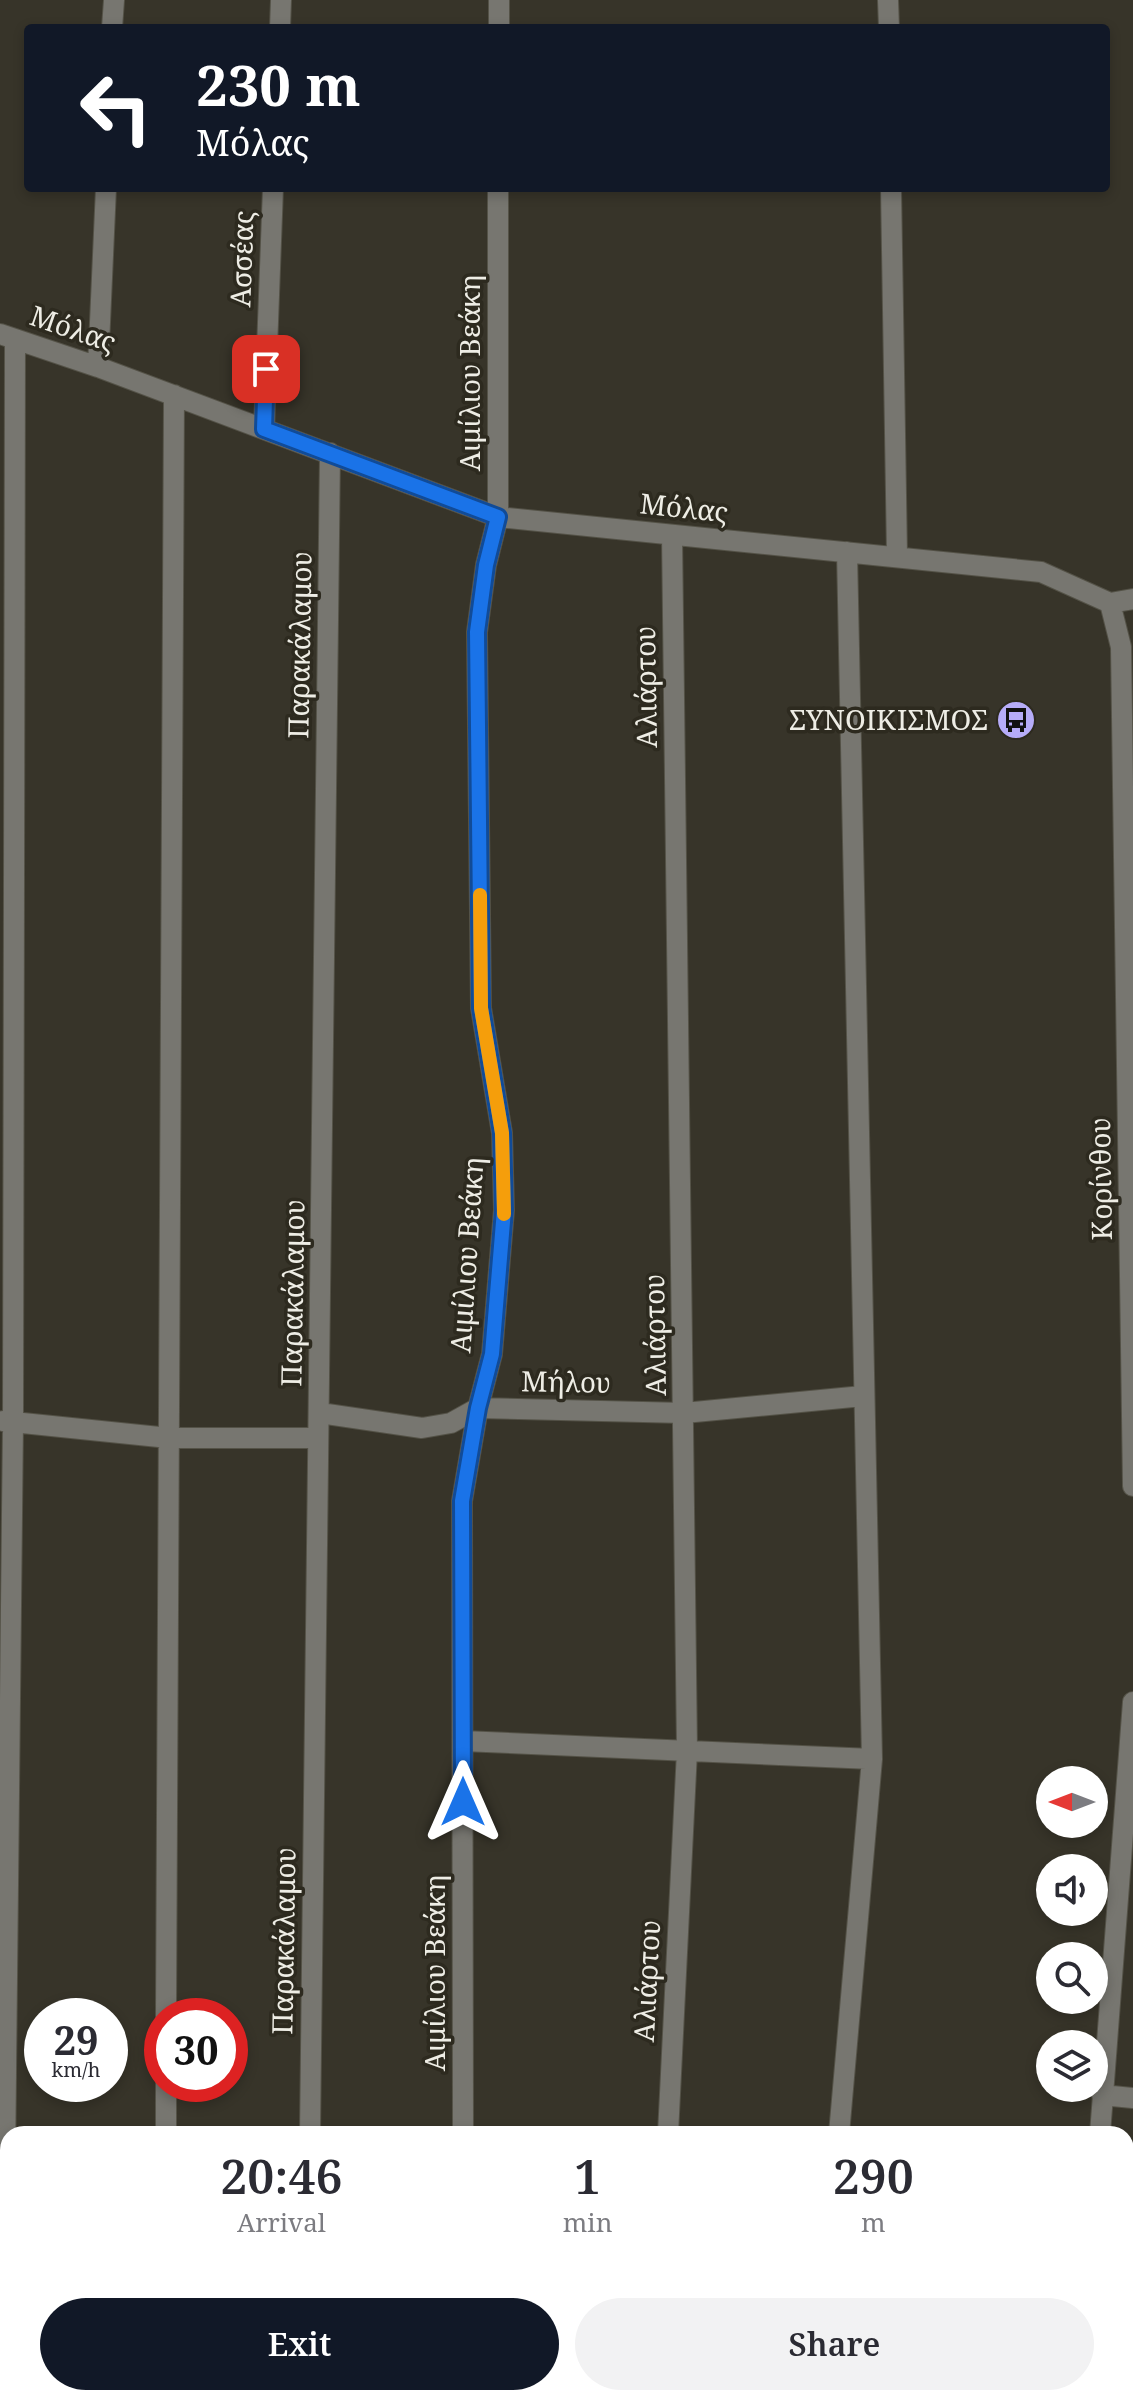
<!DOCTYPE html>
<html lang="en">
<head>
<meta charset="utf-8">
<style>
	:root { --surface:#fff; --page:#f2f2f3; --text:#2b2b33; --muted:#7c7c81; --accent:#111827 }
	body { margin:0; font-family:"Noto Serif",serif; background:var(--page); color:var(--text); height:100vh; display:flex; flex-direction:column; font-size:30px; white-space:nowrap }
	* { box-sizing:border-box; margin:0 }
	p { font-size:26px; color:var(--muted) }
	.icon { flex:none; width:44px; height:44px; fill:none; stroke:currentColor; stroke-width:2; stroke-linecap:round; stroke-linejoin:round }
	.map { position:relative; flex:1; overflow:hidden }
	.details { position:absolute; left:0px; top:2126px; width:1134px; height:280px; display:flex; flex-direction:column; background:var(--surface); border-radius:24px 24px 0 0; box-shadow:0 4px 12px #0003 }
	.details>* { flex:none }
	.guide { position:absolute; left:24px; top:24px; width:1086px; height:168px; border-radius:8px; box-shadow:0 4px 12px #0003; background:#111827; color:#fff; overflow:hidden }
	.needle { width:52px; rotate:270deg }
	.controls { position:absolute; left:1036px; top:1766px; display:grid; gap:16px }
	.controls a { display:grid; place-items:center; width:72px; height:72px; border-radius:50%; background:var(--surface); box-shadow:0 4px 12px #0003; font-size:40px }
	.speed { position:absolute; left:24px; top:1998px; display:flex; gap:16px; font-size:40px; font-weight:700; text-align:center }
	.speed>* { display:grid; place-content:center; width:104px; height:104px; border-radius:50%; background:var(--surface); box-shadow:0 4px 12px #0003; line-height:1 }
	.speed small { font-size:20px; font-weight:400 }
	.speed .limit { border:12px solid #d22; background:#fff; color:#111 }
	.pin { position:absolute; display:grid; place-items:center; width:68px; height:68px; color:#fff; margin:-34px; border-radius:16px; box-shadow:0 4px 12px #0006 }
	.me { position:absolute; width:88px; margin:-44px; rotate:0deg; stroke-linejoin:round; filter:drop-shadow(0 0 6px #0008) }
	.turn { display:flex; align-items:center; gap:28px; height:168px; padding:0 40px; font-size:36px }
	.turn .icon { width:104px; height:104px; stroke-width:2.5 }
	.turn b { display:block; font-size:56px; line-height:68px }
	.eta { display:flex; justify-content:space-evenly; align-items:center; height:136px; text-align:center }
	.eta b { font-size:48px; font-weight:600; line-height:56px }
	.cta { display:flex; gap:16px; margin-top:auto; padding:16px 40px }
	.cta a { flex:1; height:92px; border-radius:48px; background:var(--accent); color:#fff; font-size:32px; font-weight:600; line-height:92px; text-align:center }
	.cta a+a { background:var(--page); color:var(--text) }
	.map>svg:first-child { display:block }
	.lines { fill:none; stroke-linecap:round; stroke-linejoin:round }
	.minor-casing { stroke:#545247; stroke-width:22 }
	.minor { stroke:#777670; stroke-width:20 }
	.route-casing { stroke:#114b97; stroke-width:20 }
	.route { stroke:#1a73e8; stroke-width:14 }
	.slow { stroke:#f59e0b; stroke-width:14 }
	.labels { text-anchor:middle; stroke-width:7; stroke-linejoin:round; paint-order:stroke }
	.street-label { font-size:28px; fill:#eeede5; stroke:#2d2a1f }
	.poi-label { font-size:28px; fill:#eeede5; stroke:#2d2a1f; text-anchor:end }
</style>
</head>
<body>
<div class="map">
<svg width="1133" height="2406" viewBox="0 0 1133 2406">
	<rect width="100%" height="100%" fill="#373429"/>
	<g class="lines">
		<g class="minor-casing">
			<path id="minor" d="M888,0l1,28
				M112,28l2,-28
				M280,28l1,-28
				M499,28v-28
				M891,188l6,368
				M0,334l98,33 400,150 543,55 69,31 11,44 12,839
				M98,367l8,-179
				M264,429l9,-241
				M1110,603l23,-4
				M320,1413l102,15 29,-5 27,-15 206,5 179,-17
				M3,1421l166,17h149
				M463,1741l409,18
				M166,2016l8,-1621
				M1102,2095l31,3
				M166,2134v-50
				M310,2134l20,-1681
				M463,2134l-1,-633 16,-93 14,-54 12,-144 -2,-77 -21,-125 -4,-376 9,-67 12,-48v-329
				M668,2134l19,-383 -15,-1216
				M839,2134l33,-375 -25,-1207
				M1100,2134l33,-432
				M0,2222l5,-57 8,-744 2,-1081
				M1126,2351h7
				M145,2406l1,-8
				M350,2406l1,-8
				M427,2406l1,-8
				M652,2406l1,-8
				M813,2406l1,-8
				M1082,2406l1,-8"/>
		</g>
		<use href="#minor" class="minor"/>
	</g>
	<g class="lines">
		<g class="route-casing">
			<path id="route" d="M266,369l-2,60 234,88 -12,48 -9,67 4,376 21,125 2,77 -12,144 -14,54 -16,93 1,301"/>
		</g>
		<use href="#route" class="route"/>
		<path class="slow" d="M480,895l1,113 21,125 2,81"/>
	</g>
	<defs>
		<g id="bus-disc" transform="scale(2)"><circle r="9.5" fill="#b6acf8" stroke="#2d2a1f"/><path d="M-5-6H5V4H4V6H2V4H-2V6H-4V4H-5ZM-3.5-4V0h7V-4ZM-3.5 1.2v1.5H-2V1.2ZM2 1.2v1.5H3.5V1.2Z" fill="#111"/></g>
	</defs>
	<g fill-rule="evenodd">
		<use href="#bus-disc" x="1016" y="720"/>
	</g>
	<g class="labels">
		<g class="street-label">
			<text transform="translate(242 259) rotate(-88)" y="10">Ασσέας</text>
			<text transform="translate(73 329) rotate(19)" y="10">Μόλας</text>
			<text transform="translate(470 373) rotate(-90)" y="10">Αιμίλιου Βεάκη</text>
			<text transform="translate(684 508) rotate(6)" y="10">Μόλας</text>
			<text transform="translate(300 645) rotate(-89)" y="10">Παρακάλαμου</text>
			<text transform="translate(646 687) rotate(-91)" y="10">Αλιάρτου</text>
			<text transform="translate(1101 1179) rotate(-91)" y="10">Κορίνθου</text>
			<text transform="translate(467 1255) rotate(-86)" y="10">Αιμίλιου Βεάκη</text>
			<text transform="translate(293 1293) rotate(-89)" y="10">Παρακάλαμου</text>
			<text transform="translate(655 1335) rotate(-91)" y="10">Αλιάρτου</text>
			<text transform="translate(566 1382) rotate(1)" y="10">Μήλου</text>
			<text transform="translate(284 1941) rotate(-89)" y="10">Παρακάλαμου</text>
			<text transform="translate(435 1973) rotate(-90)" y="10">Αιμίλιου Βεάκη</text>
			<text transform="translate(647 1981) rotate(-87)" y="10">Αλιάρτου</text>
		</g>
		<g class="poi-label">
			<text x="988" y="730">ΣΥΝΟΙΚΙΣΜΟΣ</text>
		</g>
	</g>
</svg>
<div class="controls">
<a><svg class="needle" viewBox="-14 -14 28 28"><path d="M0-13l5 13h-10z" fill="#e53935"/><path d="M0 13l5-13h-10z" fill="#7c7c81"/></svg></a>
<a><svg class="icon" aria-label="sound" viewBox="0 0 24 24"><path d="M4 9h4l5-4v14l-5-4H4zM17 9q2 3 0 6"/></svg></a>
<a><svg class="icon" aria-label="search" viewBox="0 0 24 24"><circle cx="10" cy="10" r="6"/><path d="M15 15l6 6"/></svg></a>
<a><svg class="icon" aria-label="layers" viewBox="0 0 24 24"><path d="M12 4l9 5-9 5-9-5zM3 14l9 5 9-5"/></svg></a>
</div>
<div class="speed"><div>29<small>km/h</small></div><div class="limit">30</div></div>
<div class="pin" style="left:266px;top:369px;background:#d93025"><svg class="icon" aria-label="arrive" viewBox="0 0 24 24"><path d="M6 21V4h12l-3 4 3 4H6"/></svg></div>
<svg class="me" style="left:463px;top:1802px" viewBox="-20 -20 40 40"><path d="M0-17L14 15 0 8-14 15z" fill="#1a73e8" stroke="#fff" stroke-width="4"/></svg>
<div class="guide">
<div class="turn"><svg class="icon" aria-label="left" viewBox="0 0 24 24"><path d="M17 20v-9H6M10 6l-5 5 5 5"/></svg><div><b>230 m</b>Μόλας</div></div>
</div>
<section class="details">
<div class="eta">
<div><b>20:46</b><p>Arrival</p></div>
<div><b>1</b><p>min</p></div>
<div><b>290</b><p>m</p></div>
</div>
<div class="cta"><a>Exit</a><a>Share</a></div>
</section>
</div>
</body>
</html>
